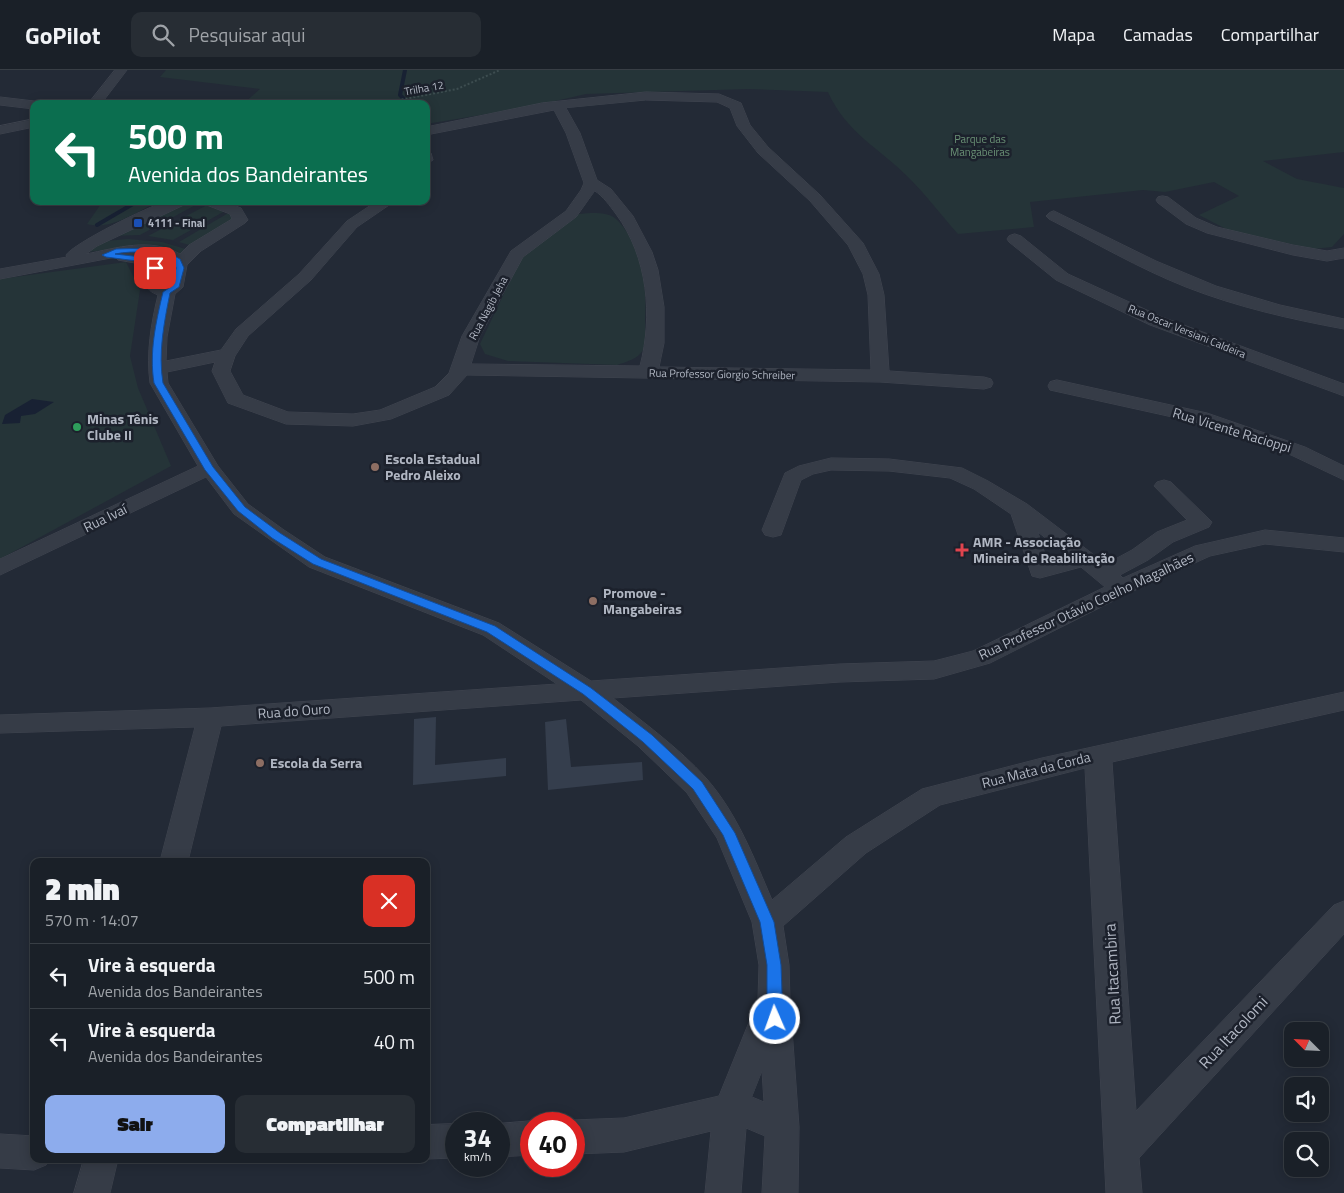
<!DOCTYPE html>
<html lang="pt">
<head>
<meta charset="utf-8">
<style>
	:root { --surface:#1a2028; --page:#272d34; --text:#f1f3f6; --muted:#9fa3a8; --line:#383e45; --accent:#8daced }
	body { margin:0; font-family:"Titillium Web",sans-serif; background:var(--page); color:var(--text); height:100vh; display:flex; flex-direction:column; font-size:19px; white-space:nowrap }
	* { box-sizing:border-box; margin:0 }
	p { font-size:16px; color:var(--muted) }
	.icon { flex:none; width:28px; height:28px; fill:none; stroke:currentColor; stroke-width:2; stroke-linecap:round; stroke-linejoin:round }
	.map { position:relative; flex:1; overflow:hidden }
	.sheet { position:absolute; left:30px; top:788px; width:400px; height:305px; display:flex; flex-direction:column; background:var(--surface); border-radius:10px; box-shadow:0 2px 12px #0003,0 0 0 1px var(--line) }
	.sheet>* { flex:none }
	.banner { position:absolute; left:30px; top:30px; width:400px; height:105px; border-radius:10px; box-shadow:0 2px 12px #0003,0 0 0 1px var(--line); background:#0b6e4f; color:#fff; overflow:hidden }
	.needle { width:32px; rotate:294deg }
	.buttons { position:absolute; left:1284px; top:952px; display:grid; gap:10px }
	.buttons a { display:grid; place-items:center; width:45px; height:45px; border-radius:10px; background:var(--surface); box-shadow:0 2px 12px #0003,0 0 0 1px var(--line); font-size:25px }
	.speed { position:absolute; left:445px; top:1042px; display:flex; gap:10px; font-size:25px; font-weight:700; text-align:center }
	.speed>* { display:grid; place-content:center; width:65px; height:65px; border-radius:50%; background:var(--surface); box-shadow:0 2px 12px #0003,0 0 0 1px var(--line); line-height:1 }
	.speed small { font-size:12px; font-weight:400 }
	.speed .limit { border:8px solid #d22; background:#fff; color:#111 }
	.pin { position:absolute; display:grid; place-items:center; width:42px; height:42px; color:#fff; margin:-21px; border-radius:10px; box-shadow:0 2px 8px #0006 }
	.me { position:absolute; width:55px; margin:-28px; rotate:358deg; stroke-linejoin:round; filter:drop-shadow(0 0 4px #0008) }
	.turn { display:flex; align-items:center; gap:18px; height:105px; padding:0 15px; font-size:22px }
	.turn .icon { width:65px; height:65px; stroke-width:2.5 }
	.turn b { display:block; font-size:35px; line-height:42px }
	.round { display:grid; place-items:center; flex:none; width:52px; height:52px; border-radius:10px; background:var(--page) }
	.overview { display:flex; align-items:center; justify-content:space-between; height:85px; padding:0 15px }
	h1 { font-size:30px; font-weight:800; line-height:38px }
	.cta { display:flex; gap:10px; margin-top:auto; padding:10px 15px }
	.cta a { flex:1; height:58px; border-radius:10px; background:var(--accent); color:#111; font-size:20px; font-weight:800; line-height:58px; text-align:center }
	.cta a+a { background:var(--page); color:var(--text) }
	ul { padding:0; list-style:none }
	li { display:flex; align-items:center; gap:15px; height:65px; padding:0 15px; border-top:1px solid var(--line) }
	li div { flex:1 }
	li b { display:block; font-size:19px }
	li em { font-style:normal }
	header { display:flex; align-items:center; gap:30px; box-sizing:border-box; height:70px; padding:0 25px; background:var(--surface); border-bottom:1px solid var(--line) }
	header strong { font-size:24px }
	nav { display:flex; gap:28px; margin-inline-start:auto; font-size:18px }
	.search { width:350px; height:45px; background:var(--page); display:flex; align-items:center; gap:12px; box-sizing:border-box; padding:0 18px; border-radius:10px; color:var(--muted); font-size:19px }
	.map>svg:first-child { display:block }
	.green { fill:#253438 }
	.water { fill:#182133 }
	.lines { fill:none; stroke-linecap:round; stroke-linejoin:round }
	.stream { stroke:#182133; stroke-width:4 }
	.building { fill:#353e4d }
	.minor-casing { stroke:#404550; stroke-width:1 }
	.path { stroke:#3d4d50; stroke-width:2; stroke-dasharray:2 2; stroke-linecap:butt }
	.minor { fill:#363c47; fill-rule:evenodd }
	.route { fill:#1a73e8; stroke:#114b97 }
	.transit-dot { fill:#1a4fb4; stroke:#1c212c; stroke-width:2 }
	.leisure-dot { fill:#2e9e5b; stroke:#1c212c; stroke-width:2 }
	.education-dot { fill:#8d6e63; stroke:#1c212c; stroke-width:2 }
	.health-dot { fill:#e0444e; stroke:#1c212c; stroke-width:2 }
	.labels { text-anchor:middle; stroke-width:5; stroke-linejoin:round; paint-order:stroke }
	.far-street-label { font-size:11px; fill:#b1b7c3; stroke:#1c212c }
	.far-park-label { font-size:11px; fill:#6b9276; stroke:#1c212c }
	.far-poi-label { font-size:11px; font-weight:bold; fill:#b1b7c3; stroke:#1c212c; text-anchor:start }
	.poi-label { font-size:14px; font-weight:bold; fill:#b1b7c3; stroke:#1c212c; text-anchor:start }
	.street-label { font-size:14px; fill:#b1b7c3; stroke:#1c212c }
	.near-street-label { font-size:16px; fill:#b1b7c3; stroke:#1c212c }
</style>
</head>
<body>
<header>
<strong>GoPilot</strong>
<div class="search"><svg class="icon" aria-label="search" viewBox="0 0 24 24"><circle cx="10" cy="10" r="6"/><path d="M15 15l6 6"/></svg>Pesquisar aqui</div>
<nav><a>Mapa</a><a>Camadas</a><a>Compartilhar</a></nav>
</header>
<div class="map">
<svg width="1344" height="1123" viewBox="0 0 1344 1123">
	<rect width="100%" height="100%" fill="#232a36"/>
	<path class="green" d="M166,0h1178v82l-81,9 34,18 47,9v46l-12,13 -19,2 -85,-19 -29,-15 40,-19 -25,-14 -49,10 -22,-2 -113,12 4,25 -76,7c-16,-18 -31,-38 -48,-55 -29,-30 -64,-46 -82,-87l-80,-3 -162,5 -57,13 -103,17v-20h-183l17,-15 -100,-12z
		M103,131h56c-21,10 -48,30 -72,23z
		M191,131l10,1 -61,33 -30,1 57,-28z
		M209,134l16,7 -52,29 -25,-4z
		M230,142l6,7 -43,27 -14,-4z
		M590,143c8,0 20,0 26,6 26,24 31,67 29,100 0,10 2,23 -2,31 -5,9 -17,12 -26,15l-109,-4 -23,-7 -5,-10 40,-84 5,-6 14,-13 40,-27z
		M128,169l34,3 27,8 -7,7 -67,-8 -28,3 18,-11z
		M126,192l14,28 -10,66 8,32 33,78 -171,93v-280z"/>
	<path class="water" d="M32,329l22,3 -19,12 -14,2 -1,7 -18,1 3,-9z"/>
	<g class="lines">
		<path class="stream" d="M405,0l-5,25 9,9
			M97,155l41,-24"/>
	</g>
	<path class="building" d="M436,647l-1,48 71,-7v18l-93,9 1,-66z
		M566,649l5,48 71,-5 1,18 -95,10 -3,-68z"/>
	<g class="lines">
		<g class="minor-casing">
			<path id="minor" d="M115,0h12l-26,34h-13z
				M646,22l73,2 22,9 9,22 18,22 52,48 43,48 16,31 5,21 5,76 95,6 7,2 2,4 -2,4 -7,2 -104,-7 -413,-7 -18,20 -58,24 -38,7 -67,-2 -58,-21 -16,-32 3,-9 -48,10 1,11 50,83 30,38 36,26 41,27 174,66 92,58 249,-17 94,-3 39,-10 132,-64 -24,-20 -41,11 -8,-2 -21,-62 -37,-25 -24,-11 -61,-7 -58,-1 -18,4 -12,6 -20,55 -8,2 -8,-2 -3,-5 23,-57 14,-7 32,-8 58,1 73,9 26,13 39,23 79,60 26,-14 25,-18 30,-12 -33,-34 3,-4 7,-2 7,2 41,40 -3,5 -36,15 -25,18 -28,15 3,3 72,-32 70,-16 79,8v14l-79,-8 -55,12 -81,37 -139,70 -56,16 -94,3 -227,16c31,25 66,50 93,80 31,35 48,80 66,122l74,-63 76,-48 120,-31 302,-66v18l-232,52 24,349 198,-206 10,-4v33l-205,224 3,35h-36l-21,-425 -145,37 -74,48 -83,73 6,39 1,36 9,126 -1,66h-36l3,-57 -19,-8 -5,65h-36l6,-62 -87,21 -50,2v-30h-9l9,-4 50,-2 95,-22 39,-96 1,-35 -7,-43 -35,-84 -30,-45 -49,-47 -57,-46 -360,26 -33,135h-28l35,-134 -195,6v-18l210,-7 347,-24 -74,-49 -174,-68 -75,-53 -28,-37 -206,98v-16l198,-93 -48,-83c-4,-30 1,-59 8,-88 -15,-6 -11,-11 -11,-26l-12,-6 -17,-3 -2,-3 -116,22v-10l67,-12 -1,-2c8,-12 83,-49 99,-53 7,-2 16,-1 23,-1l-2,3 -89,42 -11,8c31,-6 64,-17 94,0l9,-9 43,-26 -2,-5 -26,-10 -2,-3h21l18,7 7,12 -3,3 -44,28 -14,14 -4,22 -8,7 -8,43 -1,24 55,-11 15,-21 63,-55 48,-53 30,-20h18l-38,26 -46,53 -63,56 -13,20 -5,15 13,24 45,17 65,2 27,-4 55,-23 14,-14 13,-37 49,-85 55,-40 15,-21 3,-7 -18,-50 -12,-23 -128,25v-8l116,-24zM646,30l71,2 13,6 7,18 21,27 52,48 38,44 15,29 5,21 3,75 -212,-3 5,-24v-36l-6,-37 -6,-18 -19,-36 -22,-27 -14,-9 -17,-47 -14,-25zM595,121c8,5 15,15 21,23 32,43 37,102 24,152l-169,-2 9,-28 43,-79 53,-40zM139,185l18,1 12,5 2,9 -4,14 -4,1c0,-22 -2,-25 -24,-30zM1038,462l30,24 -20,6zM762,1001l2,31 -12,-5z
				M0,27l34,4 6,3h-6v5l-34,-4z
				M34,49v8l-34,7v-8z
				M426,82l5,1 2,7 -7,4z
				M1163,126l5,1 28,21 21,9 76,18 34,6 17,-3v10l-17,3 -34,-6 -86,-22 -21,-9 -28,-21 -2,-3 2,-3z
				M1054,141l102,50 60,25 64,19 64,14v10c-54,-10 -107,-22 -158,-42 -48,-19 -92,-45 -137,-68l-3,-3 3,-3z
				M1015,164l6,2 47,38 94,43 182,67v12l-194,-71 -94,-45 -47,-38 -2,-3 2,-3z
				M1057,310l150,33 98,34 39,19v14l-53,-25 -96,-33 -145,-32 -2,-4 2,-4z
				M531,1051l6,3h-6v31l-32,2 -2,-33z
				M456,1054v34l-30,1v-34z
				M0,1064l34,2v23h15l-3,6 -12,5 -34,-2z
				M84,1089h34l-8,34h-36z"/>
		</g>
		<path class="path" d="M378,34l79,-15 43,-19"/>
		<use href="#minor" class="minor"/>
	</g>
	<path class="route" d="M149,178l17,3 14,8 4,9 -5,19 -9,6c-6,30 -12,60 -7,90l50,84 32,40 35,26 41,26 174,67 96,62 61,47 50,47 33,51 39,89 7,43 2,54 -3,5 -5,2 -5,-2 -3,-5v-54l-7,-43 -37,-87 -30,-46 -50,-47 -60,-48 -96,-62 -174,-68 -41,-26 -34,-27 -33,-41 -51,-87c-5,-31 2,-61 9,-91l9,-6 4,-18 -2,-7c-18,-9 -39,-11 -59,-7l27,3 16,9v4h-3l-18,-9 -31,-4 -4,-2 14,-6z"/>
	<rect class="transit-dot" x="133" y="148" width="10" height="10" rx="2.5"/>
	<circle class="leisure-dot" cx="77" cy="357" r="5"/>
	<g class="education-dot">
		<circle cx="375" cy="397" r="5"/>
		<circle cx="593" cy="531" r="5"/>
		<circle cx="260" cy="693" r="5"/>
	</g>
	<path class="health-dot" d="M959.5 472.5h5v5h5v5h-5v5h-5v-5h-5v-5h5z"/>
	<g class="labels">
		<g class="far-street-label">
			<text transform="translate(424 18) rotate(-10)" y="4">Trilha 12</text>
			<text transform="translate(488 238) rotate(-62)" y="4">Rua Nagib Jeha</text>
			<text transform="translate(1187 261) rotate(22)" y="4">Rua Oscar Versiani Caldeira</text>
			<text transform="translate(722 304) rotate(1)" y="4">Rua Professor Giorgio Schreiber</text>
		</g>
		<g class="far-park-label">
			<text x="980" y="73">Parque das<tspan x="980" dy="13">Mangabeiras</tspan></text>
		</g>
		<g class="far-poi-label">
			<text x="148" y="157">4111 - Final</text>
		</g>
		<g class="poi-label">
			<text x="87" y="354">Minas Tênis<tspan x="87" dy="16">Clube II</tspan></text>
			<text x="385" y="394">Escola Estadual<tspan x="385" dy="16">Pedro Aleixo</tspan></text>
			<text x="973" y="477">AMR - Associação<tspan x="973" dy="16">Mineira de Reabilitação</tspan></text>
			<text x="603" y="528">Promove -<tspan x="603" dy="16">Mangabeiras</tspan></text>
			<text x="270" y="698">Escola da Serra</text>
		</g>
		<g class="street-label">
			<text transform="translate(1232 360) rotate(17)" y="5">Rua Vicente Racioppi</text>
			<text transform="translate(105 448) rotate(-26)" y="5">Rua Ivaí</text>
			<text transform="translate(1086 536) rotate(-25)" y="5">Rua Professor Otávio Coelho Magalhães</text>
			<text transform="translate(294 641) rotate(-4)" y="5">Rua do Ouro</text>
			<text transform="translate(1036 700) rotate(-14)" y="5">Rua Mata da Corda</text>
		</g>
		<g class="near-street-label">
			<text transform="translate(1112 904) rotate(-93)" y="6">Rua Itacambira</text>
			<text transform="translate(1233 962) rotate(-47)" y="6">Rua Itacolomi</text>
		</g>
	</g>
</svg>
<div class="buttons">
<a><svg class="needle" viewBox="-14 -14 28 28"><path d="M0-13l5 13h-10z" fill="#e53935"/><path d="M0 13l5-13h-10z" fill="#9fa3a8"/></svg></a>
<a><svg class="icon" aria-label="sound" viewBox="0 0 24 24"><path d="M4 9h4l5-4v14l-5-4H4zM17 9q2 3 0 6"/></svg></a>
<a><svg class="icon" aria-label="search" viewBox="0 0 24 24"><circle cx="10" cy="10" r="6"/><path d="M15 15l6 6"/></svg></a>
</div>
<div class="speed"><div>34<small>km/h</small></div><div class="limit">40</div></div>
<div class="pin" style="left:155px;top:198px;background:#d93025"><svg class="icon" aria-label="arrive" viewBox="0 0 24 24"><path d="M6 21V4h12l-3 4 3 4H6"/></svg></div>
<svg class="me" style="left:775px;top:949px" viewBox="-20 -20 40 40"><circle r="17" fill="#1a73e8" stroke="#fff" stroke-width="3"/><path d="M0-11L8 9 0 5-8 9z" fill="#fff"/></svg>
<div class="banner">
<div class="turn"><svg class="icon" aria-label="left" viewBox="0 0 24 24"><path d="M17 20v-9H6M10 6l-5 5 5 5"/></svg><div><b>500 m</b>Avenida dos Bandeirantes</div></div>
</div>
<section class="sheet">
<div class="overview"><div><h1>2 min</h1><p>570 m · 14:07</p></div><a class="round" style="background:#d93025;color:#fff"><svg class="icon" aria-label="close" viewBox="0 0 24 24"><path d="M6 6l12 12M18 6L6 18"/></svg></a></div>
<ul>
<li><svg class="icon" aria-label="left" viewBox="0 0 24 24"><path d="M17 20v-9H6M10 6l-5 5 5 5"/></svg><div><b>Vire à esquerda</b><p>Avenida dos Bandeirantes</p></div><em>500 m</em></li>
<li><svg class="icon" aria-label="left" viewBox="0 0 24 24"><path d="M17 20v-9H6M10 6l-5 5 5 5"/></svg><div><b>Vire à esquerda</b><p>Avenida dos Bandeirantes</p></div><em>40 m</em></li>
</ul>
<div class="cta"><a>Sair</a><a>Compartilhar</a></div>
</section>
</div>
</body>
</html>
